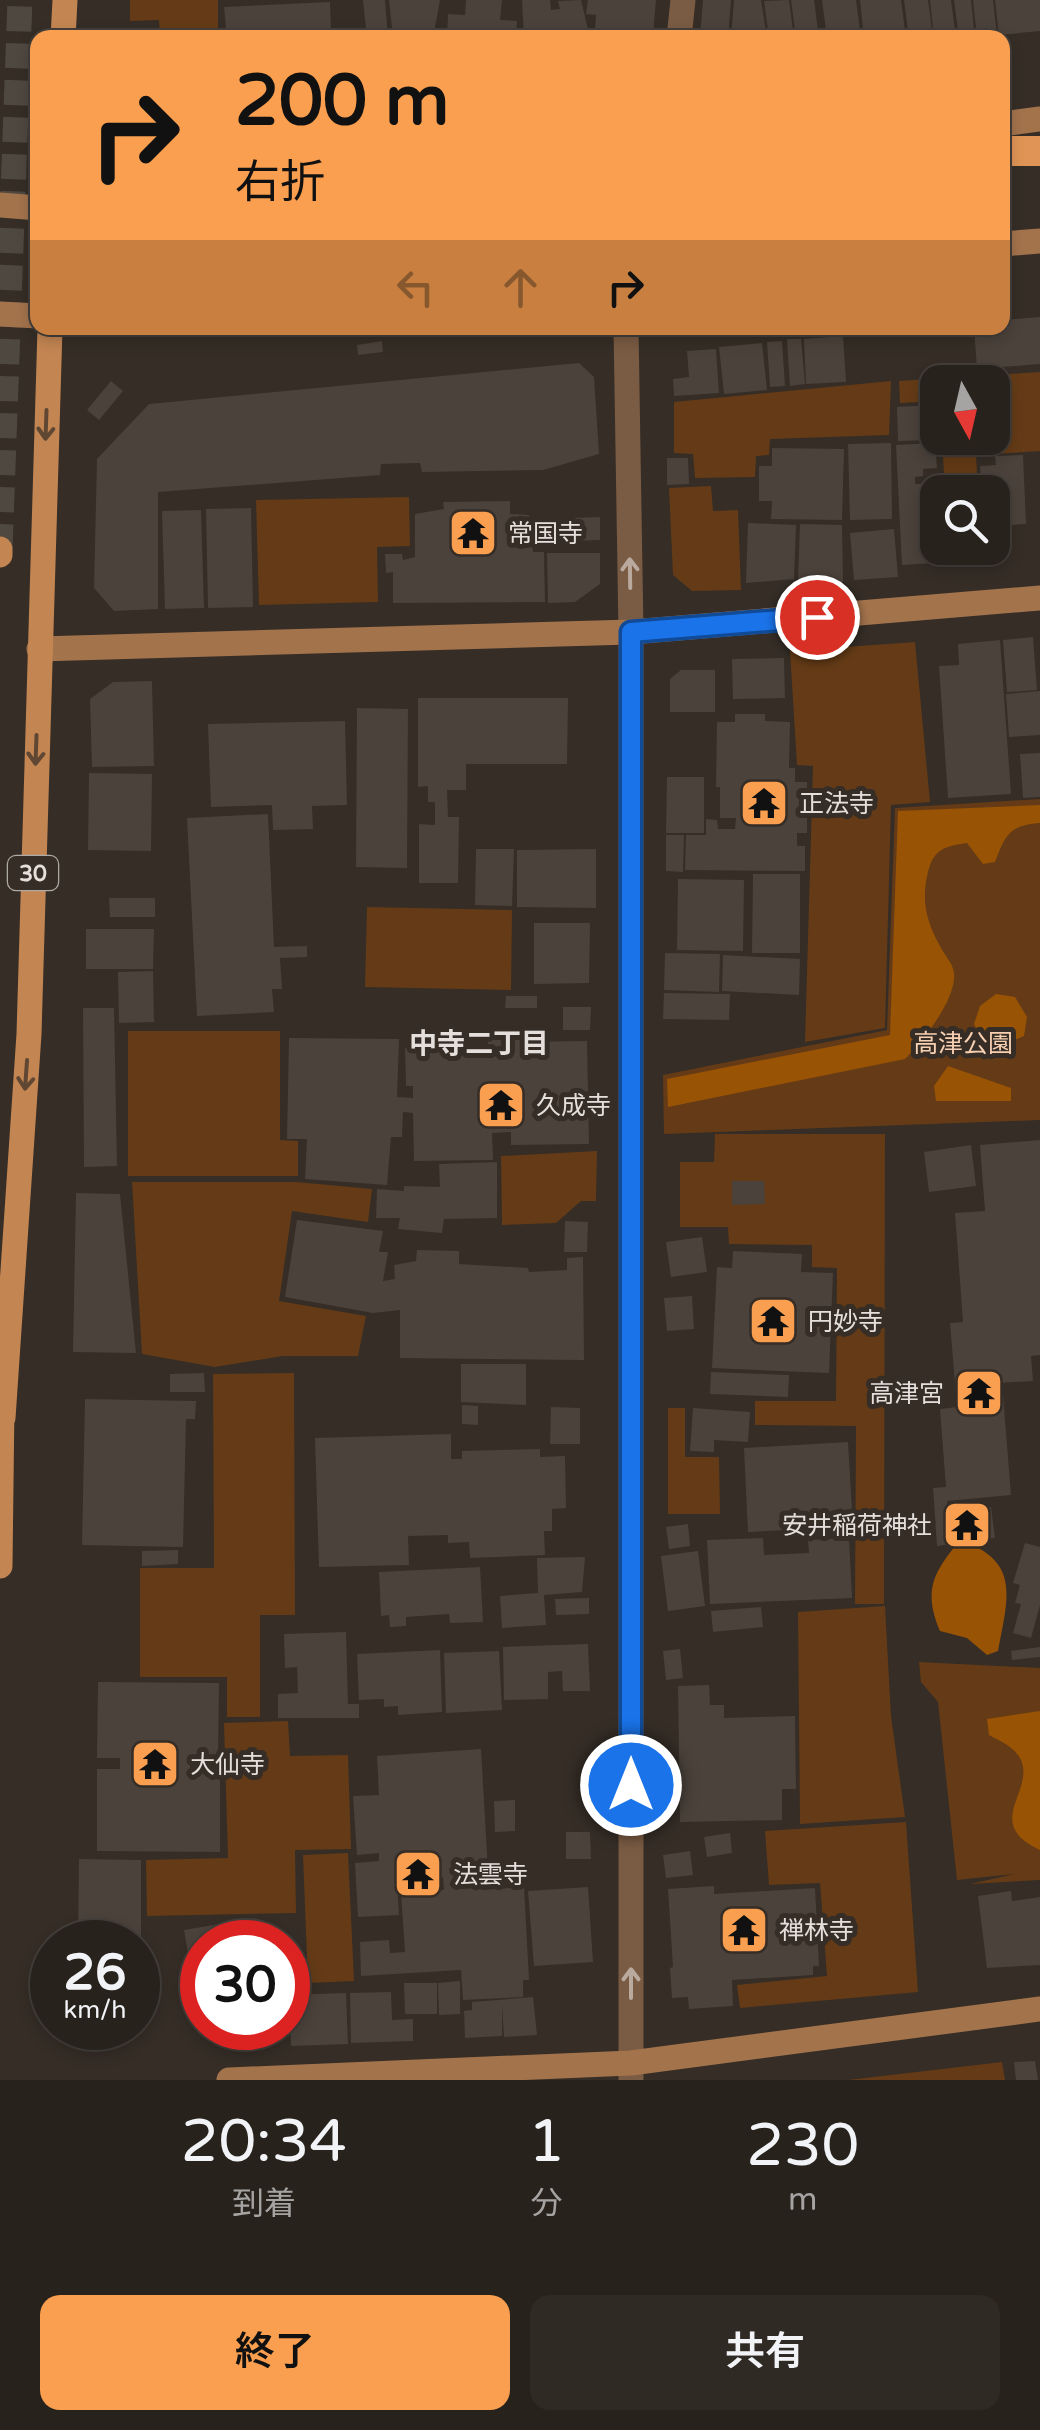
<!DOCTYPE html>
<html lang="ja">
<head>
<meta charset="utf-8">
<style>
	:root { --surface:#28221c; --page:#302a25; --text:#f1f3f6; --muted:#a5a4a3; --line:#443f3b; --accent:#fa9f4f }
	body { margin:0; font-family:"Varela Round","Noto Sans JP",sans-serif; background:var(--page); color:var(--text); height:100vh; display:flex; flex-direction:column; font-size:38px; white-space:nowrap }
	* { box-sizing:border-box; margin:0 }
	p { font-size:32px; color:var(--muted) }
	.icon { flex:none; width:55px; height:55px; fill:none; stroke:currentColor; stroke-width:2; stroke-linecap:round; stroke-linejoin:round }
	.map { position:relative; height:2080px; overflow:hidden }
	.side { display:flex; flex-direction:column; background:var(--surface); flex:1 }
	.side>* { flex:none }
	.banner { position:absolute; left:30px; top:30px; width:980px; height:305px; border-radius:20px; box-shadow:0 5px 15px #0003,0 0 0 2px var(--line); background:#fa9f4f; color:#111; overflow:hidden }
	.needle { width:65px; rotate:172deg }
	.buttons { position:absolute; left:920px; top:365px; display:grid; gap:20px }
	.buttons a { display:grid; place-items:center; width:90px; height:90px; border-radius:20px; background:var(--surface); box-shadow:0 5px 15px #0003,0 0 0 2px var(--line); font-size:50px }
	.speed { position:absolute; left:30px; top:1920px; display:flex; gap:20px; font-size:50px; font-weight:700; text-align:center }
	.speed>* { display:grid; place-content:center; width:130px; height:130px; border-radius:50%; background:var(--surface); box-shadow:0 5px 15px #0003,0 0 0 2px var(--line); line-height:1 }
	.speed small { font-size:25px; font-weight:400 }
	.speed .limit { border:15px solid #d22; background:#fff; color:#111 }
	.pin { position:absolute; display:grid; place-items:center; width:85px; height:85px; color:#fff; margin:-42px; border:5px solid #fff; border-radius:50%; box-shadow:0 2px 10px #0007 }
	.me { position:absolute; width:110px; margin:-55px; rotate:0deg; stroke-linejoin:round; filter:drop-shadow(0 0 8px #0008) }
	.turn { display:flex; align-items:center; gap:35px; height:210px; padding:0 40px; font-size:45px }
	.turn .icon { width:130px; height:130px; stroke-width:2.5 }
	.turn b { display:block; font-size:70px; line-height:85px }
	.lanes { display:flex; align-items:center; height:95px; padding:0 40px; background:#0003; justify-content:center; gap:50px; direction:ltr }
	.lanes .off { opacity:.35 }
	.eta { display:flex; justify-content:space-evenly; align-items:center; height:170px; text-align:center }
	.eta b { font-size:60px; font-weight:600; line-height:70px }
	.cta { display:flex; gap:20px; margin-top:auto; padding:20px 40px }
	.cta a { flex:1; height:115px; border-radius:20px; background:var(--accent); color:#111; font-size:40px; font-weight:600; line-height:115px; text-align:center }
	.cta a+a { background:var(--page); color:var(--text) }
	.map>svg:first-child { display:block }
	.green { fill:#643b16 }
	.forest { fill:#995305 }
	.building { fill:#4b423b }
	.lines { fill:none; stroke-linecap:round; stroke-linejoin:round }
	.primary-tunnel { stroke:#4f4841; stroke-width:25; stroke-dasharray:25 12; stroke-linecap:butt }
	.street { stroke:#7a5b43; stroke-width:25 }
	.secondary { stroke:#a3734c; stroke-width:25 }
	.primary { stroke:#c38552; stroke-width:25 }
	.highway { stroke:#e09556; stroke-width:30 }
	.oneway { stroke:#604733 }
	.oneway2 { stroke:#baaa9e }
	.route-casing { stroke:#114b97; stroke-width:25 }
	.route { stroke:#1a73e8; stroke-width:18 }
	.labels { text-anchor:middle; stroke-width:10; stroke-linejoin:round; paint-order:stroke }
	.shield { fill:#352d26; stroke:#b0aaa5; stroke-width:2.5 }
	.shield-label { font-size:22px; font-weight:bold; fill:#e5dfdb }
	.poi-label { font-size:25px; fill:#e5dfdb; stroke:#352d26; text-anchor:start }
	.park-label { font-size:25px; fill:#f7d0b2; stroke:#352d26 }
	.neighbourhood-label { font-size:28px; font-weight:bold; fill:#e5dfdb; stroke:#352d26 }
</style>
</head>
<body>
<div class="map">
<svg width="1040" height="2080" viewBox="0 0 1040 2080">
	<rect width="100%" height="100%" fill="#352d26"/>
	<path class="green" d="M130,0h88v34l-58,1 -1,-15 -29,1z
		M1040,372v79l-64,4 2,37h-33l-3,-54h50v-56h-54l-1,19 -37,2 -1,-22z
		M891,381l-2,54 -119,4 -1,16 -13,1 -1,21 -60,1 -2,-24 -19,-1v-51z
		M711,486l2,25 25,-1 3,80 -49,1 -19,-16 -4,-87z
		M409,497l1,49 -33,1 1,55 -119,3 -3,-105z
		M915,642l15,160 -39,3 -6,223 -80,14 8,-276 -16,-1 -7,-114z
		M1040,799v321l-376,14 -1,-59 224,-45 8,-222z
		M367,907l145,3 -1,80 -146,-3z
		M128,1031h152v109l18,1v35h-170z
		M715,1134h170l-1,470h-29l1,-178 -101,-1v-24h81l1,-133 -25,-1v-22l-83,-1 -1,-17h-48v-65h34z
		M597,1151l-1,50h-15l-25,22 -54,2 -1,-69z
		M132,1182h164l76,7 -4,33 -76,-11 -13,90 87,15 -8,40h-75l-68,11 -73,-13z
		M294,1373l1,242h-35v102h-33v-40h-87v-109h74l-1,-194z
		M668,1408h17v49h34l1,57h-52z
		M885,1606l6,110 14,101 -105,7 -2,-212z
		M919,1662l121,6v212l-70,4 44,-10 -57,6 -19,-178 -17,-20z
		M288,1721l2,35 58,-1 3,94 -56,1 1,63 -149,3 -1,-56 82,-2 -4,-135z
		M906,1822l12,170 -178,16 -3,-23 90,-9 -7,-93 -51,2 -4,-54z
		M348,1853l6,128 -46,2 -5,-128z
		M1002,2062l3,18h-157z"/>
	<path class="forest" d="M1040,805v18c-31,2 -35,13 -45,39l-12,2 -16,-21c-21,3 -34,6 -39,29 -7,28 -2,49 12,74 4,9 13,17 14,27 3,26 -32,69 -49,86l-237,48 -1,-28 223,-44 8,-224z
		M996,994l19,3 12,20 -3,19 -21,9 -19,-2 -10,-19 6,-18z
		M948,1066l63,22v13h-75l-2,-15z
		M960,1540c61,21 48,57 38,111l-11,4 -20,-17 -27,-7c-18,-42 -5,-60 20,-91z
		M1040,1711v139c-58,-27 -5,-58 -19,-90 -6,-13 -21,-19 -32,-25l-2,-16z"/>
	<path class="building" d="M363,0h22l3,38h-21z
		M389,0h51l-7,38h-40z
		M466,0h36l-2,20 17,1 -1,17h-69l1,-24 17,1z
		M522,0h28l1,10 9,-1 -2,-8 23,-1 9,38h-66z
		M588,0h68l-3,34 -58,-5 1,-14 -10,-1z
		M703,0h28l-3,38h-28z
		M734,0h27l6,38h-36z
		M789,0l5,38h-25l-5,-37z
		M791,0h23l5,38h-23z
		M822,0h34l5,38h-34z
		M860,0h41l5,38h-42z
		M904,0h24l5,38h-24z
		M930,0h21l5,38h-22z
		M954,0h17l4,38h-16z
		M973,0h20l4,36 -20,2z
		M995,0h45v31l-41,4z
		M330,2l1,30 12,-2 1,8h-117l-3,-31z
		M1040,317v47l-63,5 -3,-41h28v-8z
		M843,336l3,46 -40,2 -2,-45z
		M787,339h14l4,45 -15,2z
		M382,341l1,11 -25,3 -1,-10z
		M782,341l3,45 -15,1 -3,-45z
		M762,343l5,47 -43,4 -5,-47z
		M716,349l3,44 -45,3 -1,-17 16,-2 -2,-26z
		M579,363l15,14 5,77 -56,16 -121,2 -2,-9 -39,1 -1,11 -222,17v117l-44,2 -20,-23 3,-129 52,-55z
		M111,381l12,10 -24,29 -12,-10z
		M934,405l1,35 -37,1 -1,-34z
		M891,443l1,76 -42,1 -2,-76z
		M935,443l2,25 -14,1v7l-8,1v7l25,-1 -2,65h54v-17h4l1,28 -95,6 -6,-120z
		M772,448l72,1 -2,71 -71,-1 1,-18h-13v-35h13z
		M1023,455l3,69 -34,2v-34h-10l-2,-26 16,-1 -1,-9z
		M667,458h21l1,26 -22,1z
		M510,501v13l19,1 4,37h11l1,50 -152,1v-31l-7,1 -1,-19h17l1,6 12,-3v-43l29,-5 -1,-7z
		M251,508l2,99 -45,1 -2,-99z
		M201,510l3,98 -39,1 -3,-98z
		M600,517v23l-27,1 -1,-23z
		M748,523l48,2 -2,54 -48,4z
		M800,524l42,1 1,57 -45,1z
		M894,529l4,48 -44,3 -4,-47z
		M547,553h53v31l-25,18 -27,1z
		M1033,637l4,53 -30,2 -4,-52z
		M1000,640l11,154 -63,4 -9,-132 20,-1 -1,-21z
		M784,658l1,40 -52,1 -1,-40z
		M681,670h34v42h-45v-33z
		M152,681l2,85 -62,1 -2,-68 23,-17z
		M1040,691v44l-31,2 -3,-43z
		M418,698h150l-1,66h-101v26h-19l1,27h11l-1,66h-39v-59l16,1v-23h-7v-16l-10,1z
		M357,708l51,1 -1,159 -51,-1z
		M735,714h30v7l25,1 -1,46h6v14h12v51h-10v13h8v25l-120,-1 1,-35h20v-16l11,1 1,9h17l1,-11h-16v-31h-4l1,-65h18z
		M345,721l2,84 -35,1 1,23 -40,1 -1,-25 -61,2 -3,-83z
		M1040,753v44l-17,1 -3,-44z
		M89,773l63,1 -1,77 -63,-1z
		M667,777h37v56h-38z
		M268,814l6,133 33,-1v11l-27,1 2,31h-10l2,23 -77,4 -10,-198z
		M666,835h18l-1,37 -17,-1z
		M476,849h38l-2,57 -37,-1z
		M596,849v59l-79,-1v-57z
		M753,874h47v79h-48z
		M678,879l66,1 -1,71 -66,-1z
		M109,898h46v19h-45z
		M534,923h56l-1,60 -55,1z
		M86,929h68l-1,40h-67z
		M665,953l55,1 -1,38 -55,-2z
		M723,955l77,4 -1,36 -77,-4z
		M153,971l1,51 -35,1 -1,-51z
		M664,993l66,1 -1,26 -66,-1z
		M506,996h31v12h-32z
		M563,1007h28l-1,23h-27z
		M83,1008h31l3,158 -33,1z
		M522,1036v6l65,-1 2,103 -78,1v-13l-19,1 1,27 -79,1 -1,-48 -10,-1 -1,25h-11l-4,48 -82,-6 2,-40h-20l2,-101 110,1 -2,58 16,1v-12h-7l-1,-38 83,-2v-9z
		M1040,1140v215l-9,1 2,25 -36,2v12h6l8,100 -64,6 4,43 -14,2 -4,-58 13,-1 -6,-78 17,-2 -7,-84 13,-1 -8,-109 30,-2 -5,-66z
		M971,1145l5,41 -47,6 -5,-40z
		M497,1162v56l-53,1 -2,14 -44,-4 2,-11h-24l1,-29 27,2v-5l36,1 -1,-23z
		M732,1181h32l1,23 -33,1z
		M76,1193l44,1 16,159 -63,-1z
		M297,1220l86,11 -4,21h9l-5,29 12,-2 -1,-14 22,-4 1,-11 42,1v13l69,4 1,4 38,-2v-12l16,-1 1,103 -184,-2v-48l-27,3 -88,-16z
		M565,1221l23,1 -1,30h-23z
		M702,1237l5,35 -36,5 -5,-35z
		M733,1251l69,3 -1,18 32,1 -4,100 -117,-5 5,-101 15,1z
		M692,1296l2,33 -27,2 -3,-33z
		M461,1364h65v41l-65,-3z
		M711,1372l78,3 -1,22 -78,-3z
		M204,1373l1,19h-35v-18z
		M85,1399l111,2 -1,18h-9l-3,128 -101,-2z
		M462,1405l16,1v19l-16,-1z
		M551,1407l29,1v36h-30z
		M693,1408l57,4 -2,30 -34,-2v12l-24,-1z
		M451,1434v25h11v-8l78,-2v8l25,-1 1,52 -14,1v22h-8l1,24 -75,3 -1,-16 -21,1v-8l-40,1 1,29 -90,2 -4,-129z
		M848,1442l5,85 -105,5 -4,-84z
		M991,1507l4,31 -20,2 -4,-31z
		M688,1524l2,22 -21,3 -3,-22z
		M763,1538l1,17 45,-2 -1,-13 41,-2 3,60 -142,6 -3,-64z
		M1025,1543l15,4v58l-9,33 -18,-5 8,-29 -6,-1 5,-18 -7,-2z
		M178,1550v14l-36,2v-15z
		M698,1551l7,55 -37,5 -7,-55z
		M585,1557l-3,35 -38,3 2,30 -44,3 -2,-32 38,-3 -1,-35z
		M480,1567l3,55 -33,1 -1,-9 -43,3v9l-16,1 -1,-12 -8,1 -2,-44z
		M589,1598v16l-33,1 -1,-16z
		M761,1607l2,20 -50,5 -2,-21z
		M346,1632l2,72h11v14h-81v-24l20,-1 -1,-26 -12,1 -1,-34z
		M588,1644l2,47h-27l-1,-20 -14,1v27l-44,1 -1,-53z
		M1040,1647v10l-28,3 -1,-9z
		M680,1649l3,29 -17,2 -3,-29z
		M440,1650l2,62 -44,3v-9l-14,1v-8l-25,1 -2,-46z
		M499,1651l3,59 -56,3 -2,-60z
		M98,1682l121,1 -1,73 -28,1v13l30,1v81l-123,-1v-82h23v-11h-23z
		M709,1685l1,20h14v13l71,-2 1,73h-14v31l-102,2 -2,-136z
		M481,1749l7,122h-7l1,19 42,-3 5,93h-6v17l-60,3 -2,-30 -100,6 -1,-34 29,-2 1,13 15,-1 -4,-60 43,-2 -1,-13 -46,2 2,36 -41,2 -3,-54 24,-2v-8l-22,2 -4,-59 26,-1 -2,-39z
		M515,1800v31l-20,1 -1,-31z
		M566,1832h24l1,27h-25z
		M730,1833l2,20 -25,4 -3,-20z
		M690,1851l3,24 -27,3 -3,-23z
		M79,1859l62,1v82h-63z
		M714,1886v8l101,-6 4,78h-6v9l-81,5 1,26 -44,3 -1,-12 -16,1 -2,-30 3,-1 -5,-78z
		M588,1887l5,75 -59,4 -6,-75z
		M1011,1891l1,10 28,-4v68l-53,3 -9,-72z
		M255,1918l5,24h-58v63l-5,1 -13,-76z
		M460,1981v33l-21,1 -1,-32z
		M404,1983h33v31h-32z
		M391,1992l1,28 21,-1v22l-62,2 -1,-50z
		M346,1993l2,51 -57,2 -2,-51z
		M533,1997l4,38 -33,2 -2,-32v31l-37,2 -1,-27 8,-1v-8z
		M218,2028h49v2l-48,7z
		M1035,2061l3,19h-22l-2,-18z"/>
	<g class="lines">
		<path class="primary-tunnel" d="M0,549l20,-549"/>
		<path class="street" d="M679,38l4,-38
			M626,328l5,304v1448"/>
		<path class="secondary" d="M1002,124l38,-5
			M0,205l38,3
			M1002,244l38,-3
			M0,314l38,2
			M39,649l592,-17 409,-34
			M229,2080l402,-17 409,-54"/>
		<path class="primary" d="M63,38l2,-38
			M0,555v-6
			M3,1418l26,-384 21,-706
			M0,1566l2,-163"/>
		<path class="highway" d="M1002,151h38"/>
	</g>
	<defs><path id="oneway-shaft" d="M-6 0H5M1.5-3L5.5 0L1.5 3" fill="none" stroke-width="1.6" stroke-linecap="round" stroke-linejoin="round" transform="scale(2.5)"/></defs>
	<g class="oneway">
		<use href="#oneway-shaft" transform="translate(46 425) rotate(92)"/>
		<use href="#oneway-shaft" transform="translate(36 750) rotate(92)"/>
		<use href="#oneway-shaft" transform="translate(26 1075) rotate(94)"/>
	</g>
	<g class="oneway2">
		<use href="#oneway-shaft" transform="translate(630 573) rotate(-91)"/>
		<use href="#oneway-shaft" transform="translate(631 1983) rotate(-90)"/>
	</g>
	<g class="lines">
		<g class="route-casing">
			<path id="route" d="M631,1785v-1153l186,-15"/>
		</g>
		<use href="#route" class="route"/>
	</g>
	<defs>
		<g id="temple-square" transform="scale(2.5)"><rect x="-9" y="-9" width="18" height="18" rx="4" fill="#fa9f4f" stroke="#352d26"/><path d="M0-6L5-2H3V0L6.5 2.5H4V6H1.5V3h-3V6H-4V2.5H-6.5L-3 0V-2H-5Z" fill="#111"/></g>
	</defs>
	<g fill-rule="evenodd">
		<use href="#temple-square" x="473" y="533"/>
		<use href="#temple-square" x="764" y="803"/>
		<use href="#temple-square" x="501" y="1105"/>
		<use href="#temple-square" x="773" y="1321"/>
		<use href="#temple-square" x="979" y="1393"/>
		<use href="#temple-square" x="967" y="1525"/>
		<use href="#temple-square" x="155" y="1764"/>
		<use href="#temple-square" x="418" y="1874"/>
		<use href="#temple-square" x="744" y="1930"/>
	</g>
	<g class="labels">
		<rect class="shield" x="8" y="856" width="50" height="34" rx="8"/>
		<g class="shield-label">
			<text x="33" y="881">30</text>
		</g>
		<g class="poi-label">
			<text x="508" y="542">常国寺</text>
			<text x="799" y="812">正法寺</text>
			<text x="536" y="1114">久成寺</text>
			<text x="808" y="1330">円妙寺</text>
			<text x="944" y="1402" text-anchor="end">高津宮</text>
			<text x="932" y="1534" text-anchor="end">安井稲荷神社</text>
			<text x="190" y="1773">大仙寺</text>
			<text x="453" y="1883">法雲寺</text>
			<text x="779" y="1939">禅林寺</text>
		</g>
		<g class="park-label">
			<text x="963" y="1052">高津公園</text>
		</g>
		<g class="neighbourhood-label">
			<text x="479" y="1053">中寺二丁目</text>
		</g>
	</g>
</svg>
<div class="buttons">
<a><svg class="needle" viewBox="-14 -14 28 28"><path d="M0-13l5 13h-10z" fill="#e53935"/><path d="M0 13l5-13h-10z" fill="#a5a4a3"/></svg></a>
<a><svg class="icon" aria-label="search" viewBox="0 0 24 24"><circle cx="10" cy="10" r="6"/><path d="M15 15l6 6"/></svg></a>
</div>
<div class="speed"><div>26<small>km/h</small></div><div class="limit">30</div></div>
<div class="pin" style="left:817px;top:617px;background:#d93025"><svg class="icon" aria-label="arrive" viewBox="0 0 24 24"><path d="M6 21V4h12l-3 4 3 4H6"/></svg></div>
<svg class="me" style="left:631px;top:1785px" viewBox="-20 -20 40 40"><circle r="17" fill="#1a73e8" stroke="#fff" stroke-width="3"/><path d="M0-11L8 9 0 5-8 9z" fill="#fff"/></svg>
<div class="banner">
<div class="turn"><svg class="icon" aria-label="right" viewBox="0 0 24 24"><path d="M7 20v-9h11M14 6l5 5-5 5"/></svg><div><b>200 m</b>右折</div></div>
<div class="lanes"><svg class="icon off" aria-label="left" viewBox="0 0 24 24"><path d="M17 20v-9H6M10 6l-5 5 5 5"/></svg><svg class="icon off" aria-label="ahead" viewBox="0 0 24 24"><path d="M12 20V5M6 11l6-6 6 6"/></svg><svg class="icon" aria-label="right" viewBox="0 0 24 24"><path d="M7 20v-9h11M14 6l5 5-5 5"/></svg></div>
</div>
</div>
<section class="side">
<div class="eta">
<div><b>20:34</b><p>到着</p></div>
<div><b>1</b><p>分</p></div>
<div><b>230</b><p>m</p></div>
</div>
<div class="cta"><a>終了</a><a>共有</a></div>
</section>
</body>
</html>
